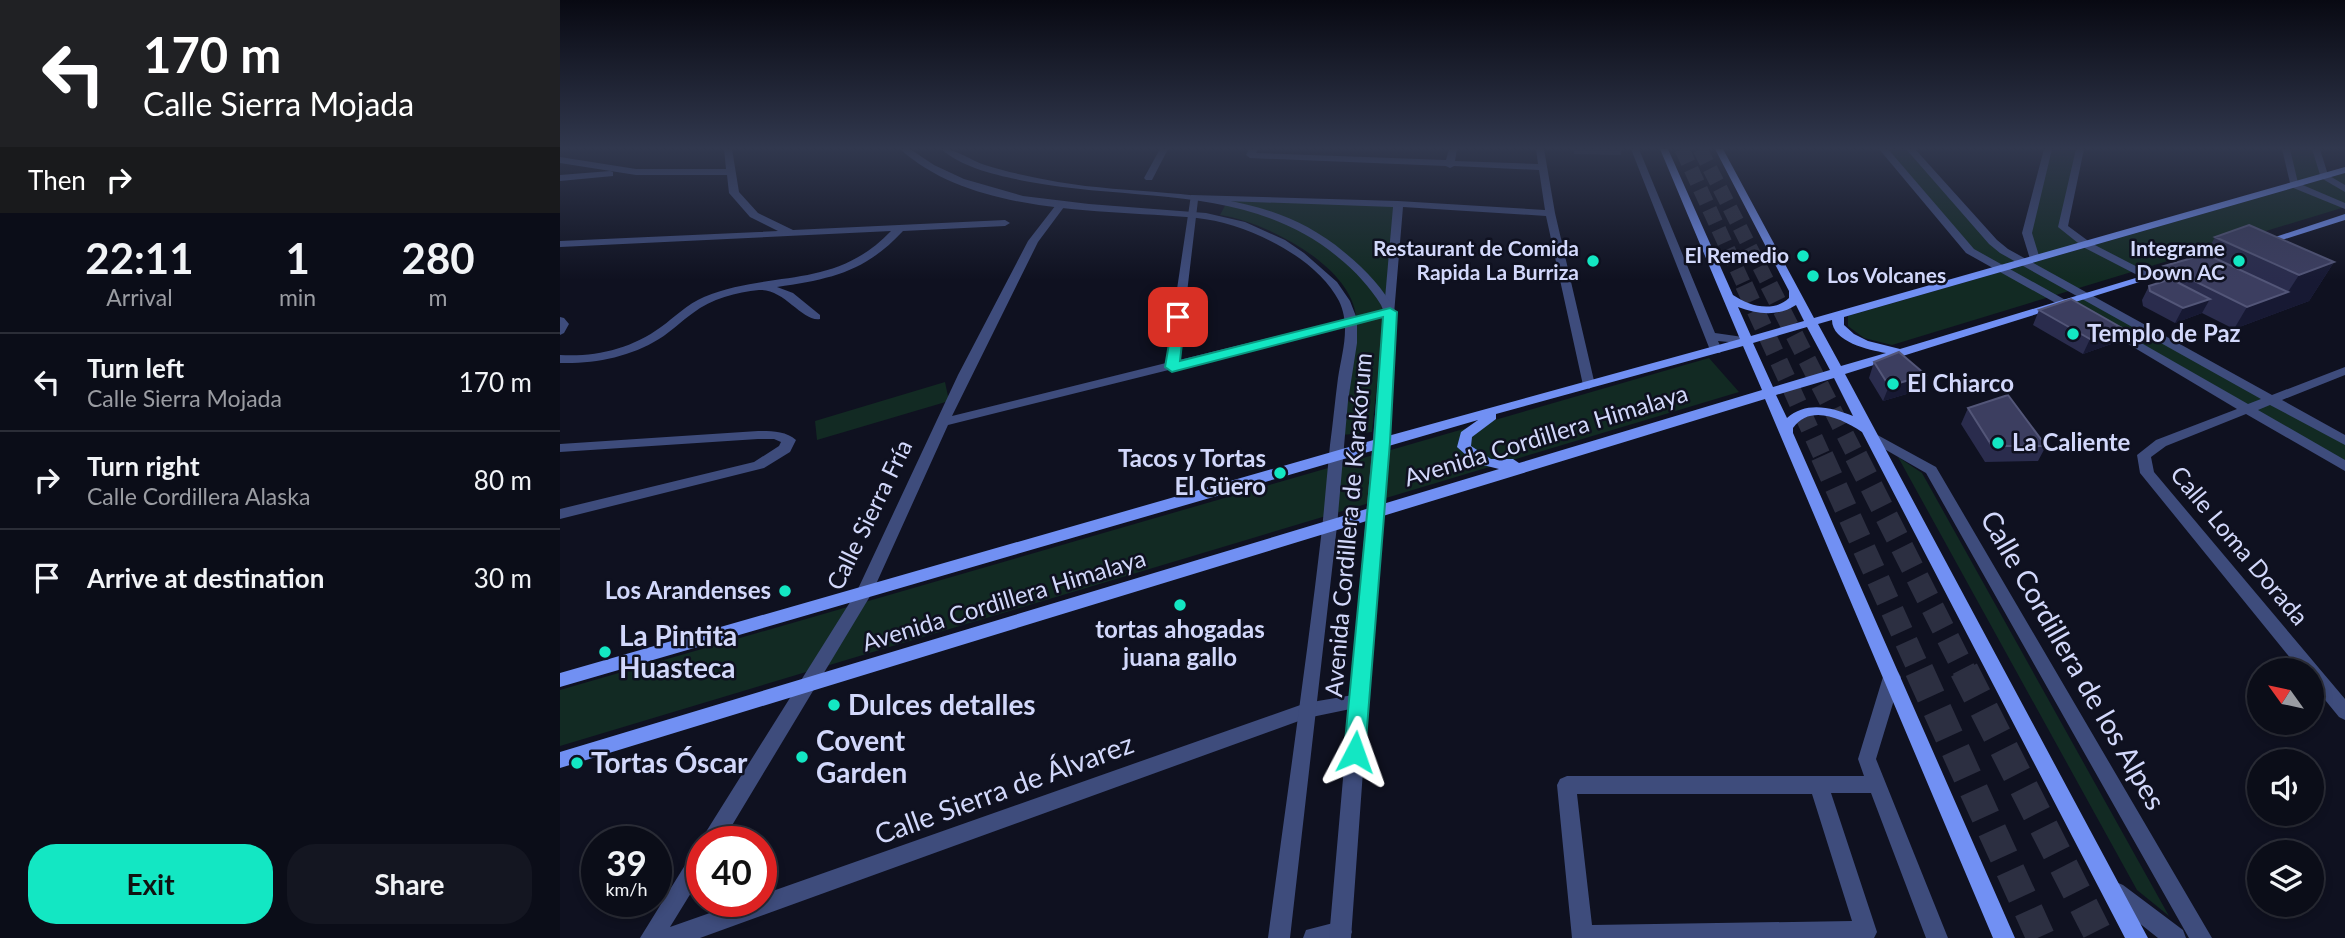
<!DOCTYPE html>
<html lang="en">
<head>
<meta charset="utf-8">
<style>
	:root { --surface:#0b0d18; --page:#141621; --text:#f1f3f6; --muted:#9a9ca2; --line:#2b2d37; --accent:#13e7c3 }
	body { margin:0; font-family:Lato,sans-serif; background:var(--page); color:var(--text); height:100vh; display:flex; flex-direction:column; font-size:26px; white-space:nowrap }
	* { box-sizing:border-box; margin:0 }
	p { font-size:23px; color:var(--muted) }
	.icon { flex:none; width:38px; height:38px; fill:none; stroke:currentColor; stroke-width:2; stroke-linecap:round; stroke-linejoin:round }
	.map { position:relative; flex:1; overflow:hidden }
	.panel { display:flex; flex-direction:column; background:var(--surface); width:560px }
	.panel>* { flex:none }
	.banner { background:#202124; color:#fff; overflow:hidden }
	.needle { width:46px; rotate:303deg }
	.fabs { position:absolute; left:1687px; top:658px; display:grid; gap:14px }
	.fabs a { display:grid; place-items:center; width:77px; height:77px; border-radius:50%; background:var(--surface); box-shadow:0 4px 10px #0003,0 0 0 2px var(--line); font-size:35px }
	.speed { position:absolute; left:21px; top:826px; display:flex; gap:14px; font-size:35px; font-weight:700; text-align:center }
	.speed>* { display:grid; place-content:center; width:91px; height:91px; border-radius:50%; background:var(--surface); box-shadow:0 4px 10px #0003,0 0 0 2px var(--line); line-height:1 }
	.speed small { font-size:18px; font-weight:400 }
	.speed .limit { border:10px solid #d22; background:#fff; color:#111 }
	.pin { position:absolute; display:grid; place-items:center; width:60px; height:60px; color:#fff; margin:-30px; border-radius:14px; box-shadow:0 4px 10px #0006 }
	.me { position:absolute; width:77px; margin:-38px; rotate:4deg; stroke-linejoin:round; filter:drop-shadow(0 0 5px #0008) }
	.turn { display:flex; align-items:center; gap:24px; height:147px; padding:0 28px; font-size:32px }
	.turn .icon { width:91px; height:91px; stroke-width:2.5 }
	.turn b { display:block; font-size:49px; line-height:60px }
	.then { display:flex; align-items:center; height:66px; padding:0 28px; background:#0003; gap:14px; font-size:26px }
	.eta { display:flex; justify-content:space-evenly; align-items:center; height:119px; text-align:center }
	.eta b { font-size:42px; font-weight:700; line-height:49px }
	.button { display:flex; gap:14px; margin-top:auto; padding:14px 28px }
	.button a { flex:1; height:80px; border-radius:28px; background:var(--accent); color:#111; font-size:28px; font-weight:700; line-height:80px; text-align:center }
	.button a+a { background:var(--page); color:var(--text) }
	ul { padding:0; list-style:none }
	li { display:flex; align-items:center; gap:21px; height:98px; padding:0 28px; border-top:2px solid var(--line) }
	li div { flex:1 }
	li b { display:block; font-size:26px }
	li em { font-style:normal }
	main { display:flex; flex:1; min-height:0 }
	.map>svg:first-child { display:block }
	.green { fill:#122a23 }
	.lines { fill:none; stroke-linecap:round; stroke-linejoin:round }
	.motorway-tunnel-far3 { stroke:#2c2f41; stroke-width:15; stroke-dasharray:15 7; stroke-linecap:butt }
	.motorway-tunnel-far2 { stroke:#2c2f41; stroke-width:18; stroke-dasharray:18 10; stroke-linecap:butt }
	.motorway-tunnel-far1 { stroke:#2c2f41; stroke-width:23; stroke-dasharray:23 11; stroke-linecap:butt }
	.motorway-tunnel { stroke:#2c2f41; stroke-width:29; stroke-dasharray:29 15; stroke-linecap:butt }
	.minor { fill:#3e4c7c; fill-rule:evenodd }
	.tertiary { fill:#3e4c7c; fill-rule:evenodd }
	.secondary { fill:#7190f3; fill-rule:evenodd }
	.wall { fill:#2a2c4d }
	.shaded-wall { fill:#171933 }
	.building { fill:#3c3e60; stroke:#535678; stroke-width:2 }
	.route { fill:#13e7c3; stroke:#0c967f; stroke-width:2 }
	.poi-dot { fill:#13e7c3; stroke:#0f1120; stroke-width:2.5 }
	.labels { text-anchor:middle; stroke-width:5; stroke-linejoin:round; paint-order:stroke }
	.far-poi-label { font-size:21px; font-weight:bold; fill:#d2d8fb; stroke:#0f1120; text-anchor:end }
	.poi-label { font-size:24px; font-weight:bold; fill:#d2d8fb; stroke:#0f1120; text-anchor:start }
	.street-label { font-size:24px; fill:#d2d8fb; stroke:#0f1120 }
	.near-poi-label { font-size:28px; font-weight:bold; fill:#d2d8fb; stroke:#0f1120; text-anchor:start }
	.near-street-label { font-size:28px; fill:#d2d8fb; stroke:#0f1120 }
</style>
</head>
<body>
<main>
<section class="panel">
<div class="banner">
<div class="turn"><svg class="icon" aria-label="left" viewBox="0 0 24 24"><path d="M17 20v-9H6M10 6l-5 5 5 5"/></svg><div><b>170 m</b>Calle Sierra Mojada</div></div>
<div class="then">Then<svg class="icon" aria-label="right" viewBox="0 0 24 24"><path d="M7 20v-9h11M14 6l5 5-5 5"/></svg></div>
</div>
<div class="eta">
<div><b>22:11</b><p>Arrival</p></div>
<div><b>1</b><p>min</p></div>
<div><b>280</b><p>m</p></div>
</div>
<ul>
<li><svg class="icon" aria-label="left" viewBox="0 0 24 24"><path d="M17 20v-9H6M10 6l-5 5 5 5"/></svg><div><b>Turn left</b><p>Calle Sierra Mojada</p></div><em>170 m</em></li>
<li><svg class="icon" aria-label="right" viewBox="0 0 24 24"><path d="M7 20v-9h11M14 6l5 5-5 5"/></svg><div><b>Turn right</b><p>Calle Cordillera Alaska</p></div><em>80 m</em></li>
<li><svg class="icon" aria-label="arrive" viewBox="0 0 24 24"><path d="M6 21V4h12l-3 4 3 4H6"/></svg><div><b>Arrive at destination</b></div><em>30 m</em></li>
</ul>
<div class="button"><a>Exit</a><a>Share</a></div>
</section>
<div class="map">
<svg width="1785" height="938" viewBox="0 0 1785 938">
	<rect width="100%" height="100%" fill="#0f1120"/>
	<path class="green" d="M1323,149h27l83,93 29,21 -20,5 -32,-17z
		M1488,149h32l-17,78 24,18 -52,14 -8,-26z
		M1726,149h30l8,27 -30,9z
		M1785,173v34l-453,138 -28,-7 -16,-12v-10z
		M668,200l167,6 -23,226 -30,3c4,-29 7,-58 10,-86 2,-10 5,-23 4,-33 -6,-51 -90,-94 -136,-101z
		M1523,297l262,144v25l-281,-163z
		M1149,358l30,34 -1179,354v-56z
		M385,382l4,19 -132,39 -2,-19z
		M1338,457l24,16 247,443 -32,-26z"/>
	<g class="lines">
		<path class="motorway-tunnel-far3" d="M1122,149l63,138
			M1140,149l70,138"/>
		<path class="motorway-tunnel-far2" d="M1184,285l79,173
			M1209,285l88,173"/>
		<path class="motorway-tunnel-far1" d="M1262,456l98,216
			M1296,456l109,216"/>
		<path class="motorway-tunnel" d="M1359,670l122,268
			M1404,670l136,268"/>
		<path class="minor" d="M164,149h8l7,43 19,21 35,17 212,-10 5,3 -5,3 -102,5c-38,41 -72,48 -126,56l16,6 27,22v4c-18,3 -36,-31 -61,-29 -22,2 -48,9 -66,23 -12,8 -22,19 -34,26 -29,18 -65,25 -99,24v-8c36,2 71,-6 101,-28 14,-10 26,-23 43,-30 68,-28 130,-6 187,-66l-331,16v-6l218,-10 -28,-14 -21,-24 -2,-18h-91l-76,-12v-6l76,12h90z
			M600,149h8l-16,31h-6l-2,-2z
			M689,149h9l-2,4 190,7 3,-11h8l-2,12 83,3 -2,-15h8l11,64 40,172 -6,4 -6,-4 -37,-169 -143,-9 -9,107 -446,111 -76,168 -150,249h-20v2l-1,-2 3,-7 153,-244 101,-216 70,-134 31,-40 8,2 -29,39 -86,174 214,-53 25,-168 207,6 147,9 -6,-40 -85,-4 -4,2 -4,-2 -196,-8 -4,-3zM638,200l195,7 -9,103 -205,50z
			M1071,149h8l76,184 35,5v6l-32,-3 4,9 -2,3h-8l-2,-3z
			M1319,149h9l86,100 104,58v4h-8l-104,-58z
			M1346,149h9l82,91 11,9 264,146 73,-28v8l-63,25 63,35v10l-75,-40 -12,5 87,50v11l-99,-57 -80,32 -15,11 3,15 191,227v21l-6,-3 -27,-33v-14h-12l-160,-197 -3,-18 19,-15 81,-31 -139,-83 6,-4 4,2 140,80 13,-5 -261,-146 -11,-9z
			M1484,149h8l-20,84 8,26 -5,3 -5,-3 -8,-26z
			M1516,149h8l-16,77 23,17 62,32v4h-8l-62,-32 -25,-20z
			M1722,149h8l8,34 47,20v6l-54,-22z
			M1752,149h8l8,26 17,10v7l-24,-14z
			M50,171l3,1v4l-53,5v-6z
			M0,317l4,1 5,6 -5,9 -4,2z
			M198,431c13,0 28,0 38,9l-6,12 -26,16 -204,51v-10l194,-47 25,-16 2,-4 -7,-3h-16l-198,13v-8z
			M1312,432l64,35 276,471h-23l-263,-465 -59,-34 -2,-3z
			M1332,670l6,2 3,5 -25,82 72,179h-22l-55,-145h-40l46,139 -3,6h-302l-15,-153 3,-6 7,-3h297l-6,-17 25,-82 3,-5zM1017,794h235l40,127 -260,4z
			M799,694l6,2 3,5 -3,5 -58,12 -607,220h-60l55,-89 7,-3v29l-32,52 74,-26h17v-6l545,-192z
			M1556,882l7,3 60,45 3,8h-28l-49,-39 -3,-7 3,-7z
			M781,921l8,3 3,8 -3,6h-46l3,-8z"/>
		<path class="tertiary" d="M340,149h10l24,16 30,14 59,17 66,8 117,9 39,9 40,18 19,13 33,29 13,19 7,18v24l-9,58 -11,125 -47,412h-22c18,-136 38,-272 54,-409 3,-28 5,-56 8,-84 3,-22 5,-45 8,-67 4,-26 13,-52 1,-77 -23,-45 -94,-78 -142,-83 -94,-9 -223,-2 -297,-69z
			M381,149c16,0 29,11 44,16 24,8 49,12 73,17 100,17 202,0 286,70 21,17 39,36 52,60l-45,626h-22l55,-626 -3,-7c-11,-18 -26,-34 -42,-47 -88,-74 -203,-56 -309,-76 -30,-6 -66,-13 -89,-33z"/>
		<path class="secondary" d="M1100,149h8l65,146c16,11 40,18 56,3v-7l-74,-142h8l91,169 531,-151v6l-501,144v8l10,9 14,7 32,8 272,-82h8l1,2 -336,105 303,564h-23l-263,-506c-21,-14 -52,-28 -69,-4v5l222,505h-22l-228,-539 -1205,369v-16l939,-283 -24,-6 -18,-16 4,-15 17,-12 -918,267v-14l817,-234 363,-100zM1236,305l8,16 -53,15 -13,-29c19,7 40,10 58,-2zM1272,320c0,22 37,30 54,33l-45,13 -23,-42zM1247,327l23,43 -57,17 -20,-44zM1183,346l19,44 -243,73 -6,-4h-22l-20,-13 1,-9 24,-18v-5zM1274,378l19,38c-22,-9 -47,-15 -66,2l-11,-23z
			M1785,214v6l-82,26 -4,1 -5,-3z"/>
	</g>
	<path class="wall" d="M1013,149h49l-1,6 -47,-1z
		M1655,237l119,25 -25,39 -75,28 -32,-16 -27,10 -32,-17 -1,-6 7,-14 6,-2 9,-18 42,-12z
		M1479,310l75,33 -31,11 -50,-29z
		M1314,362l46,28 -37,11 -14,-23z
		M1408,408l78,38 -8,15 -53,1 -24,-38z"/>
	<path class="shaded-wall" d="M1774,262l-25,39 -75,28 13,-22 41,-15 11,-17z
		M1650,299l-8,14 -27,10 8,-15z
		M1562,328l-8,15 -31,11 7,-15z
		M1366,375l-6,15 -37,11 6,-15z"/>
	<path class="building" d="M1689,225l85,37 -35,13 -84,-38z
		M1646,254l82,38 -41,15 -83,-41z
		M1611,279l39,20 -27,9 -33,-17 -1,-5z
		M1511,299l51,29 -32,11 -51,-29z
		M1339,352l27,23 -37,11 -15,-24z
		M1448,395l38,51h-54l-24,-38z"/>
	<linearGradient id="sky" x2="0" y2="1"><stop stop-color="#080912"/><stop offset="0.53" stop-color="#31384e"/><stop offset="1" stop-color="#31384e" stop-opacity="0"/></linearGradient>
	<rect width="1785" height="280" fill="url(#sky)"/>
	<path class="route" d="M830,308l7,4 -7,130 -25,310 -3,7 -7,2 -8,-2 -3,-7 30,-310 9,-125 -211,55 -7,-5 9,-53 4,-1 7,4 -5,44z"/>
	<g class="poi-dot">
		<circle cx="1243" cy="256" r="7"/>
		<circle cx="1033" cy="261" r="7"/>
		<circle cx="1679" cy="261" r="7"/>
		<circle cx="1253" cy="276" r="7"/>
		<circle cx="1513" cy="334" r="7"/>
		<circle cx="1333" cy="384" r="7"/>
		<circle cx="1438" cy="443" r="7"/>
		<circle cx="720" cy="473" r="7"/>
		<circle cx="225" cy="591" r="7"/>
		<circle cx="620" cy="605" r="7"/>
		<circle cx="45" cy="652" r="7"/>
		<circle cx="274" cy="705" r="7"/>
		<circle cx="242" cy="757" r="7"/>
		<circle cx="17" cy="763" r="7"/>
	</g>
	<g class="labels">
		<g class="far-poi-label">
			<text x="1019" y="256">Restaurant de Comida<tspan x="1019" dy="24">Rapida La Burriza</tspan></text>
			<text x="1665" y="256">Integrame<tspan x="1665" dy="24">Down AC</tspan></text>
			<text x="1229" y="263">El Remedio</text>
			<text x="1267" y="283" text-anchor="start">Los Volcanes</text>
		</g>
		<g class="poi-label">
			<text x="1527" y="342">Templo de Paz</text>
			<text x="1347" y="392">El Chiarco</text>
			<text x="1452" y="451">La Caliente</text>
			<text x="706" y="467" text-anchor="end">Tacos y Tortas<tspan x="706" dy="28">El Güero</tspan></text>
			<text x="211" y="599" text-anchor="end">Los Arandenses</text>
			<text x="620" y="638" text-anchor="middle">tortas ahogadas<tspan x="620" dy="28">juana gallo</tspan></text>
		</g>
		<g class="street-label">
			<text transform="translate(986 436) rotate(-17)" y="8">Avenida Cordillera Himalaya</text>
			<text transform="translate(310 515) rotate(-64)" y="8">Calle Sierra Fría</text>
			<text transform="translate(789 525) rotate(-85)" y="8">Avenida Cordillera de Karakórum</text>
			<text transform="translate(1679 546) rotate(50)" y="8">Calle Loma Dorada</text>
			<text transform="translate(444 601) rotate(-17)" y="8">Avenida Cordillera Himalaya</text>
		</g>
		<g class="near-poi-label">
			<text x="59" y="646">La Pintita<tspan x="59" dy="32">Huasteca</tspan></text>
			<text x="288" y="715">Dulces detalles</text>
			<text x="256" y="751">Covent<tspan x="256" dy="32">Garden</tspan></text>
			<text x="31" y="773">Tortas Óscar</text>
		</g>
		<g class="near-street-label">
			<text transform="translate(1513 660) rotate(60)" y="10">Calle Cordillera de los Alpes</text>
			<text transform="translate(444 789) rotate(-20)" y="10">Calle Sierra de Álvarez</text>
		</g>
	</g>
</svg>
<div class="fabs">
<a><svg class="needle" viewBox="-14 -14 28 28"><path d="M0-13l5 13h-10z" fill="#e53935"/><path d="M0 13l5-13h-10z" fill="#9a9ca2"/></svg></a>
<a><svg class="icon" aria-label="sound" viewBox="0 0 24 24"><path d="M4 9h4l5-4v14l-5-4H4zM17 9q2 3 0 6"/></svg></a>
<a><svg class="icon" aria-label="layers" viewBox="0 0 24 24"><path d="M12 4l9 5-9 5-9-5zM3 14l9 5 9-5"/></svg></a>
</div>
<div class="speed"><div>39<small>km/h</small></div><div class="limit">40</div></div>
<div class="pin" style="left:618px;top:317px;background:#d93025"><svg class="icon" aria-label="arrive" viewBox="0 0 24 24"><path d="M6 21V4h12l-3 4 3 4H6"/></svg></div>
<svg class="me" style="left:795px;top:752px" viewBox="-20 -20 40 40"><path d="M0-17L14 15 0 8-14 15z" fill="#13e7c3" stroke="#fff" stroke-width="4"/></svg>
</div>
</main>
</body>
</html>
